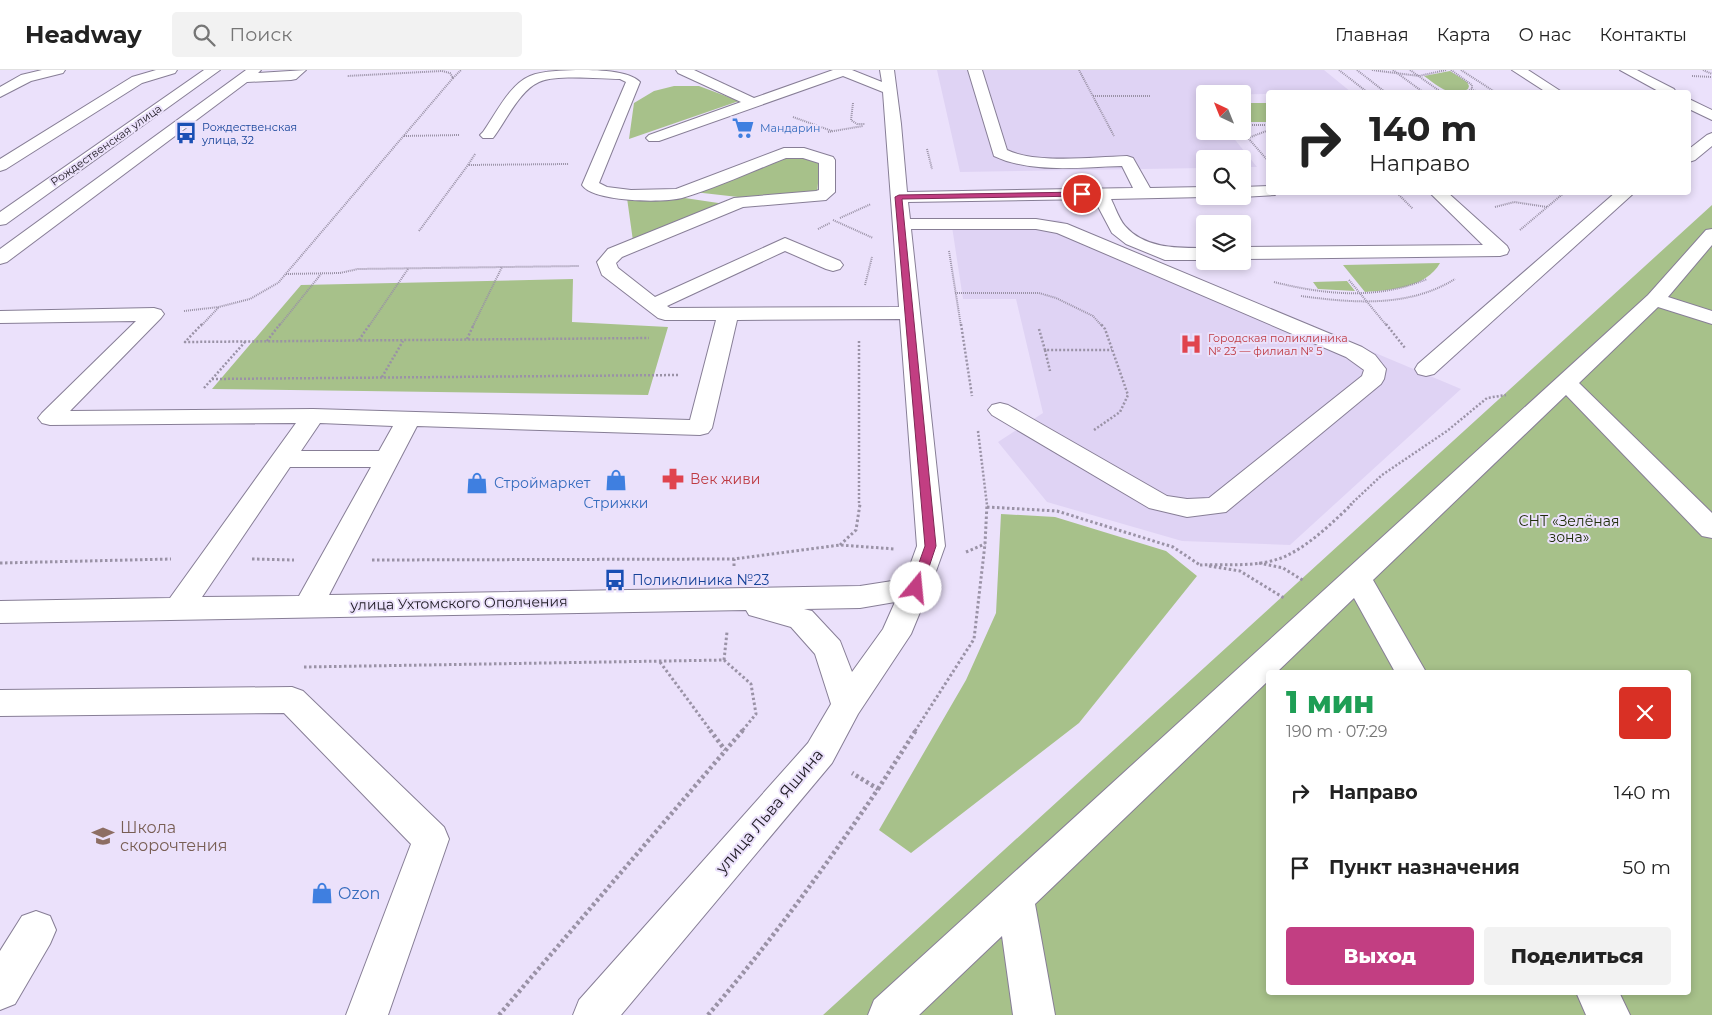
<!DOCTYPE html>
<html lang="ru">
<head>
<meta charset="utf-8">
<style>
	:root { --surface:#fff; --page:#f2f2f2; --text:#222; --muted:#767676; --line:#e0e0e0; --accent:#c23e82 }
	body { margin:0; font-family:Montserrat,sans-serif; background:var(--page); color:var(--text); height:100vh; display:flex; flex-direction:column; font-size:19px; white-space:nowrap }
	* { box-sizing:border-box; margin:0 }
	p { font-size:16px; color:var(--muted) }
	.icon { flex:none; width:28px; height:28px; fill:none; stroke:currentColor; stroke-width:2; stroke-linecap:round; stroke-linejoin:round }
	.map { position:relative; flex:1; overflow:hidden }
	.sheet { position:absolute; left:1266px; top:600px; width:425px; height:325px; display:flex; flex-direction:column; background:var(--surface); border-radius:5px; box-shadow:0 2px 8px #0003 }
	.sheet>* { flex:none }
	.hud { position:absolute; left:1266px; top:20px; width:425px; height:105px; border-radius:5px; box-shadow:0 2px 8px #0003; background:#fff; color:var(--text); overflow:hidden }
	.needle { width:32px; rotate:317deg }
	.fabs { position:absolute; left:1196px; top:15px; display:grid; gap:10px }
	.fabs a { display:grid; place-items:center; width:55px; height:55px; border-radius:5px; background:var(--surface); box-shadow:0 2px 8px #0003; font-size:25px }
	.pin { position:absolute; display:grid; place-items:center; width:42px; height:42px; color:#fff; margin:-21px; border:2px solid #fff; border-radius:50%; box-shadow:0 1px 5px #0007 }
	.me { position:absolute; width:55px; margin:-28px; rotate:17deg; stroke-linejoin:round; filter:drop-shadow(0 0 4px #0008) }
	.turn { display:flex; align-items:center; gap:18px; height:105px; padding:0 20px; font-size:22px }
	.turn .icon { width:65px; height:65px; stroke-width:2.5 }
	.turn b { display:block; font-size:35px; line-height:42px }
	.round { display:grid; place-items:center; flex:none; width:52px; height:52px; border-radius:5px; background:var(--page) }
	.headline { display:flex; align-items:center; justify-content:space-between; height:85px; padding:0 20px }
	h1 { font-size:30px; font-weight:800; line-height:38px; color:#1e9e55 }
	.primary-button { display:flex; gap:10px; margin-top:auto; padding:10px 20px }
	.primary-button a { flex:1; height:58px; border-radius:5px; background:var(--accent); color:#fff; font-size:20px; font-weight:800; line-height:58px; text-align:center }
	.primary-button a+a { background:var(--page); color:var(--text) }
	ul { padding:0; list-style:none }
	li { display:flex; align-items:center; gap:15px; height:75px; padding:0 20px }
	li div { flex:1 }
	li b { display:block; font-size:19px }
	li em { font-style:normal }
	header { display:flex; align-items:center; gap:30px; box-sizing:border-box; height:70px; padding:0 25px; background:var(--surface); border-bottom:1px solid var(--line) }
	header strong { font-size:24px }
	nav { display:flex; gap:28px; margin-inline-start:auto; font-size:18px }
	.search { width:350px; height:45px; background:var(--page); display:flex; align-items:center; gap:12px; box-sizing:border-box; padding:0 18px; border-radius:5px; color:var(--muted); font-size:19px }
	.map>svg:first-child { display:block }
	.built { fill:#dfd3f4 }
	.green { fill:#a7c18a; fill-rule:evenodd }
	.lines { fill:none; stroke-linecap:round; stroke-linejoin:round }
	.minor-casing { stroke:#877e96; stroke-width:2 }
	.path-far3 { stroke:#9a92a6; stroke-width:2; stroke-dasharray:1 1; stroke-linecap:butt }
	.path-far2 { stroke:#9a92a6; stroke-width:2.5; stroke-dasharray:2 2; stroke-linecap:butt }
	.path-far1 { stroke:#9a92a6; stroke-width:3; stroke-dasharray:2.5 2.5; stroke-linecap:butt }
	.path { stroke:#9a92a6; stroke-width:4.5; stroke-dasharray:3 3; stroke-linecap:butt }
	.minor { fill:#fff; fill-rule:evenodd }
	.route { fill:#c23e82; stroke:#7e2854 }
	.labels { text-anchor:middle; stroke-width:4; stroke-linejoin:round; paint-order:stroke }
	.far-transit-label { font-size:11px; fill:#164399; stroke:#ebe1fb; text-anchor:start }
	.far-shop-label { font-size:11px; fill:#366cbe; stroke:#ebe1fb; text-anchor:start }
	.far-street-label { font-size:11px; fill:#1d1922; stroke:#ebe1fb }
	.far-health-label { font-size:11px; fill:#be3a42; stroke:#ebe1fb; text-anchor:start }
	.health-label { font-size:14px; fill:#be3a42; stroke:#ebe1fb; text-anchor:start }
	.shop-label { font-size:14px; fill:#366cbe; stroke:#ebe1fb; text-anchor:start }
	.park-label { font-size:14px; fill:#202f0b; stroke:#ebe1fb }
	.transit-label { font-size:14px; fill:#164399; stroke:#ebe1fb; text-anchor:start }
	.street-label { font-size:14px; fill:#1d1922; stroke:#ebe1fb }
	.near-street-label { font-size:16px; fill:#1d1922; stroke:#ebe1fb }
	.near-education-label { font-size:16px; fill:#785e54; stroke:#ebe1fb; text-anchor:start }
	.near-shop-label { font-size:16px; fill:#366cbe; stroke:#ebe1fb; text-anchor:start }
</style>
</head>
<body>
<header>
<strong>Headway</strong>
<div class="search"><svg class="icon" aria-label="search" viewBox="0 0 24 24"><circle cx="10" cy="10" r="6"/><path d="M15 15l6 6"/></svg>Поиск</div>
<nav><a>Главная</a><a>Карта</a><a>О нас</a><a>Контакты</a></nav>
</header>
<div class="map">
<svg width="1712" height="945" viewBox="0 0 1712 945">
	<rect width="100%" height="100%" fill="#ebe1fb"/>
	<path class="built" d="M937,0h387l27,22h-82v2l-69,1 5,7v29h23l29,36h-14l-1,-8h-37v9l-245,4z
		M951,150h108l402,169 -171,156 -108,-4 -135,-39 -49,-60 45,-29 -27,-114h-53z"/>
	<path class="green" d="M1450,1l17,11 2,4 -1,3c-17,10 -30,-3 -44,-13z
		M674,16h25l40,15 -110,38 5,-36 20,-12z
		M1243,33h26v19h-26z
		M805,85l15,6 -3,33 -70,4 -53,-6 92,-36z
		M678,127l47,7 -92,37 -6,-43z
		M1712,135v810h-889zM1269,602h420v320h-420z
		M1440,193c-14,25 -50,27 -75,29l-22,-27z
		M573,209l-1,43 96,5 -20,68 -436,-6 89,-104z
		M1347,211l8,10 -37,-2 -5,-7z
		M1001,444l54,3 111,34 31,25 -118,147 -168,130 -32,-23 87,-150 30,-67z"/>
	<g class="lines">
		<g class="minor-casing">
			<path id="minor" d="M42,0h23l-2,3 -32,8 -31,16v-10l21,-12z
				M156,0h21l-2,3 -33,10 -136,86 -6,2v-12l132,-82z
				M204,0h16l-214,154 -6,1v-13z
				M246,0h15l-3,3 48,-3 -10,9 -5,1 -44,2 -240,180 -7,2v-15z
				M576,0c20,0 52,0 64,12l-41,101 8,4 24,3 45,-1 108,-41h20l29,9 2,3v32l-9,8 -83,7 -121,50 -6,6 2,5 37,29 130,-59 55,23 3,4 -3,4 -7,2 -7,-2 -41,-18 -118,55 3,2 229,-1 -16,-215 -40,-16 -184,65h-10l-3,-3 3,-3 92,-33 -63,-29 -2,-3h18l60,28 79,-28h19l30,12 -2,-12h14l7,54 6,68 226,-4 -11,-22c-41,1 -90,8 -128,-10l-26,-86h14l25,80c29,14 87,7 120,6l6,2 17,30 55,-1v9h3l-3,1 -94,2c4,8 8,20 14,27 20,23 53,22 80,22v12h-40l-39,-16 -14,-11 -18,-34 -186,3 2,17h126l31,5 295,123 13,8 11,14 -2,10 -3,5 -155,128 -39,5 -38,-9 -157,-93 -4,-5 4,-5 8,-2 8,2 159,91 20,3 22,-1 153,-122 2,-6 -18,-13 -289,-124 -21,-4h-125l34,317 -15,42 -19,46 -53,80 -26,49 -211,252h-48l6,-15 229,-257 23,-39 -16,-50 -24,-27 -42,-12 -3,-5 -746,13v-22l170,-3 126,-175 -246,2 -8,-2 -4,-5 4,-5 94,-92 -136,2v-12l154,-3 7,2 3,4 -3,4 -91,93 243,-2 377,11 26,-100h-51l-7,-2 -56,-43 -5,-13 11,-13 126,-51 82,-7 3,-1v-27l-16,-5h-17c-34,13 -69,30 -104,40 -19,5 -89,4 -100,-13l44,-103 -6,-3c-19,0 -64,-5 -81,3 -20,9 -33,39 -46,56h-10l-3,-3 3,-3c13,-18 26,-47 47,-56 14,-6 32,-5 46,-6zM900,249l17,227 -12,33 -45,7 -531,9 88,-169 283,9 8,-2 4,-5 25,-108zM320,353l73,3 -14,25h-78zM290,397h81l-72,129 -97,1zM895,532l-12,27 -31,43 -12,-31 -28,-30 -8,-2 56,-1z
				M1512,0h16l34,22h-16z
				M1620,0h17l37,19 2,3h-16z
				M1689,29l23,11v10l-23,-11z
				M1712,63v13l-17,14 -6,2v-13l18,-14z
				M1269,116v6h7l-1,3 -33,2 -3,-1h3v-9z
				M1429,122h18l60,54 2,4 -2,4 -7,2 -258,3v-12l241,-2z
				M1616,122h19l-201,182 -8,2 -8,-2 -3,-5 3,-5z
				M1712,159v16l-44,52 44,14v13l-54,-17 -79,76 133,130v25l-10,-2 -136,-141 -193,185 53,92h-31l-41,-74 -77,74h-8v8l-234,224 20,111h-42l-11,-79 -83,79h-51l6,-15 774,-705 58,-65z
				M292,617l11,4 141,136 5,12 -61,176h-42l65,-171 -127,-131 -284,3v-26z
				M36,841l14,5 6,14 -6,14 -35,60 -15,6v-59l22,-35z
				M1576,922h43l11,23h-44z"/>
		</g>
		<path class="path-far3" d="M1079,0l35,66
			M1339,0l28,22
			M1357,0l28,22
			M1372,0l47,6 27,-6
			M1393,0l30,22
			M1410,0l31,22
			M1451,0l21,15v4l-6,3
			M1461,0l34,22
			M1703,0l9,4
			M1692,6l20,1
			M453,8l8,-8
			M1471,20l11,2
			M1093,26h57
			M853,33l-2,17 6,4h8
			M793,47l39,14
			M1242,55h27
			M1242,61l27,31
			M828,62l35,-6
			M404,66l56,-1
			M1248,68l21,-8
			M927,79l5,20
			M475,84l-7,11 101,-1
			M1396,122l17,17
			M1495,137l19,-5 33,5
			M840,148l31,-14
			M833,150l40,18
			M818,159l12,-6
			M1520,160l45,-38
			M419,161l49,-66
			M949,181l12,75
			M286,204l54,-1 18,-4 221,-3
			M1349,210l38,46
			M1274,212c52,13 103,18 153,-3
			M865,215l7,-28
			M955,223h84l17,5 37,18 9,10
			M1301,226c52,7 107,12 154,-17
			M184,241l35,-4 31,-8 28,-16 175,-205 -3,-5 -8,-2 -95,5
			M201,256l18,-19
			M279,256l42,-52
			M369,256l39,-57
			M473,256l29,-59"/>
		<path class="path-far2" d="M202,254l-17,18 464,-4
			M961,254l11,72
			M1386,254l19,24
			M1039,259l6,21h67
			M467,269l7,-15
			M359,270l11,-16
			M267,271l13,-17
			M859,271v164
			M1045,280l5,21
			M382,307l21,-36
			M212,309l467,-4
			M204,318l41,-46
			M1094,360l26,-18 8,-17 -23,-66 -4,-5
			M978,361l9,74
			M1350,435l32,-30 65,-44 40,-33 19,-3"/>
		<path class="path-far1" d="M987,437l70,4 116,36 27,18
			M840,475l16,-15 4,-26
			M966,482l19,-8
			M252,489l42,1
			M372,490l362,-1
			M0,493l171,-4
			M1259,493l24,5 21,13
			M1200,495c28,-1 62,3 88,-10 24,-12 45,-33 64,-51
			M734,496v-7l106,-14 55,4
			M1209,496l31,5 44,27
			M724,590l3,-28
			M660,592l51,69
			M304,597l420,-7 27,24 5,30 -14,17
			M915,661l59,-92 11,-95 2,-40"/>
		<path class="path" d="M710,660l15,20
			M878,719l38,-59
			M499,945l244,-285
			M708,945c62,-72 117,-148 170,-226l-26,-16"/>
		<use href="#minor" class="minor"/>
	</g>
	<path class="route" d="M1082,122l4,2 -2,2 -182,3 34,347 -15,45h-9l-2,-3 15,-42 -30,-349 4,-2z"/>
	<defs>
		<g id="supermarket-bare" transform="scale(1.725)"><path d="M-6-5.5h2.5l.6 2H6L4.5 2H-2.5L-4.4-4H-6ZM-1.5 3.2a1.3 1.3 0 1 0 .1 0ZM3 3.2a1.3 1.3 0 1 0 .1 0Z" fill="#3f7fe0" stroke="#ebe1fb" stroke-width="2.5" paint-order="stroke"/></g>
		<g id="bus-bare" transform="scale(1.725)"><path d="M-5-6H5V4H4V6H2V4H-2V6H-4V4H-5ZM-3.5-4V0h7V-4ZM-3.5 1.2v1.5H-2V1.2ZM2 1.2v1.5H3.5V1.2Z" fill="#1a4fb4" stroke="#ebe1fb" stroke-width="2.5" paint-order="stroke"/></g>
		<g id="hospital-bare" transform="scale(1.725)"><path d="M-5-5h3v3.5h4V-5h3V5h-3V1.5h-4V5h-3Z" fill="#e0444e" stroke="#ebe1fb" stroke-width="2.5" paint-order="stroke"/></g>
		<g id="pharmacy-bare" transform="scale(1.725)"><path d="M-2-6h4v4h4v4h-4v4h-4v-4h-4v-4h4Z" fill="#e0444e" stroke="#ebe1fb" stroke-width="2.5" paint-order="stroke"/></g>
		<g id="shop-bare" transform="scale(1.725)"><path d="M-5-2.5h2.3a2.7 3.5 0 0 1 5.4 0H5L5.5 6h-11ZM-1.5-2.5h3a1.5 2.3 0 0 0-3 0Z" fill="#3f7fe0" stroke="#ebe1fb" stroke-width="2.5" paint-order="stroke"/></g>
		<g id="school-bare" transform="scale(1.725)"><path d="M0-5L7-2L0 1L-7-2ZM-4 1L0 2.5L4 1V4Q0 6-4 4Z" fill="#8d6e63" stroke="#ebe1fb" stroke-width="2.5" paint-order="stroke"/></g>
	</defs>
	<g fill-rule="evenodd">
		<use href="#supermarket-bare" x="743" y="58"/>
		<use href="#bus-bare" x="186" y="63"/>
		<use href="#hospital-bare" x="1191" y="274"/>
		<use href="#pharmacy-bare" x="673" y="409"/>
		<use href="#shop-bare" x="616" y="410"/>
		<use href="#shop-bare" x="477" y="413"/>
		<use href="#bus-bare" x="615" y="510"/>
		<use href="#school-bare" x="103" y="766"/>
		<use href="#shop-bare" x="322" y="823"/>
	</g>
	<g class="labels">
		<g class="far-transit-label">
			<text x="202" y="61">Рождественская<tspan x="202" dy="13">улица, 32</tspan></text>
		</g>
		<g class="far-shop-label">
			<text x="760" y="62">Мандарин</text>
		</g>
		<g class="far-street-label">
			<text transform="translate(106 75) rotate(-35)" y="4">Рождественская улица</text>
		</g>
		<g class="far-health-label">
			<text x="1208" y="272">Городская поликлиника<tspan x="1208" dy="13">№ 23 — филиал № 5</tspan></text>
		</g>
		<g class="health-label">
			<text x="690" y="414">Век живи</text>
		</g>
		<g class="shop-label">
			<text x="494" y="418">Строймаркет</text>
			<text x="616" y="438" text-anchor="middle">Стрижки</text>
		</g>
		<g class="park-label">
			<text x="1569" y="456">СНТ «Зелёная<tspan x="1569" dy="16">зона»</tspan></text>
		</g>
		<g class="transit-label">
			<text x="632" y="515">Поликлиника №23</text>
		</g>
		<g class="street-label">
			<text transform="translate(459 533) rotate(-1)" y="5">улица Ухтомского Ополчения</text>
		</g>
		<g class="near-street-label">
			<text transform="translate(769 741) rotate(-50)" y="6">улица Льва Яшина</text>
		</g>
		<g class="near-education-label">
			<text x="120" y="763">Школа<tspan x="120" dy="18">скорочтения</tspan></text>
		</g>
		<g class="near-shop-label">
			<text x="338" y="829">Ozon</text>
		</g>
	</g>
</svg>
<div class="fabs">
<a><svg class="needle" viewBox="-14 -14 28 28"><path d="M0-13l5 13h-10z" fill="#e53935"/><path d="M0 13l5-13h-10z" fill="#767676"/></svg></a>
<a><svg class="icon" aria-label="search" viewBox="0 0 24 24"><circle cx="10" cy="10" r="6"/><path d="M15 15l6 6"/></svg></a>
<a><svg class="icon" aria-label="layers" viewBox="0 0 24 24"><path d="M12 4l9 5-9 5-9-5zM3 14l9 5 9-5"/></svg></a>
</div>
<div class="pin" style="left:1082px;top:124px;background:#d93025"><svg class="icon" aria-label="arrive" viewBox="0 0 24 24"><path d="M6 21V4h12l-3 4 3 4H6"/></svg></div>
<svg class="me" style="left:916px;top:518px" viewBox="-20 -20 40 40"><circle r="19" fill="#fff"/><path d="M0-13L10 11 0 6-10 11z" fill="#c23e82"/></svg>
<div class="hud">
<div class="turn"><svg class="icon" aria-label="right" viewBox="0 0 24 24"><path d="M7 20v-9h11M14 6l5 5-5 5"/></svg><div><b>140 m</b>Направо</div></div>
</div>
<section class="sheet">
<div class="headline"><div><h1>1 мин</h1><p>190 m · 07:29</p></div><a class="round" style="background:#d93025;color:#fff"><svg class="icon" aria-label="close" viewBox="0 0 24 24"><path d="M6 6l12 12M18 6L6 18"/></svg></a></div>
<ul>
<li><svg class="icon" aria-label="right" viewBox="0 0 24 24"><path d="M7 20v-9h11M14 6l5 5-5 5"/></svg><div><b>Направо</b></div><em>140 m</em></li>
<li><svg class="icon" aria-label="arrive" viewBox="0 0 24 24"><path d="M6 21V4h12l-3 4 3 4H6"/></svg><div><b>Пункт назначения</b></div><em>50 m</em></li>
</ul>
<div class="primary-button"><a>Выход</a><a>Поделиться</a></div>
</section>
</div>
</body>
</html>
